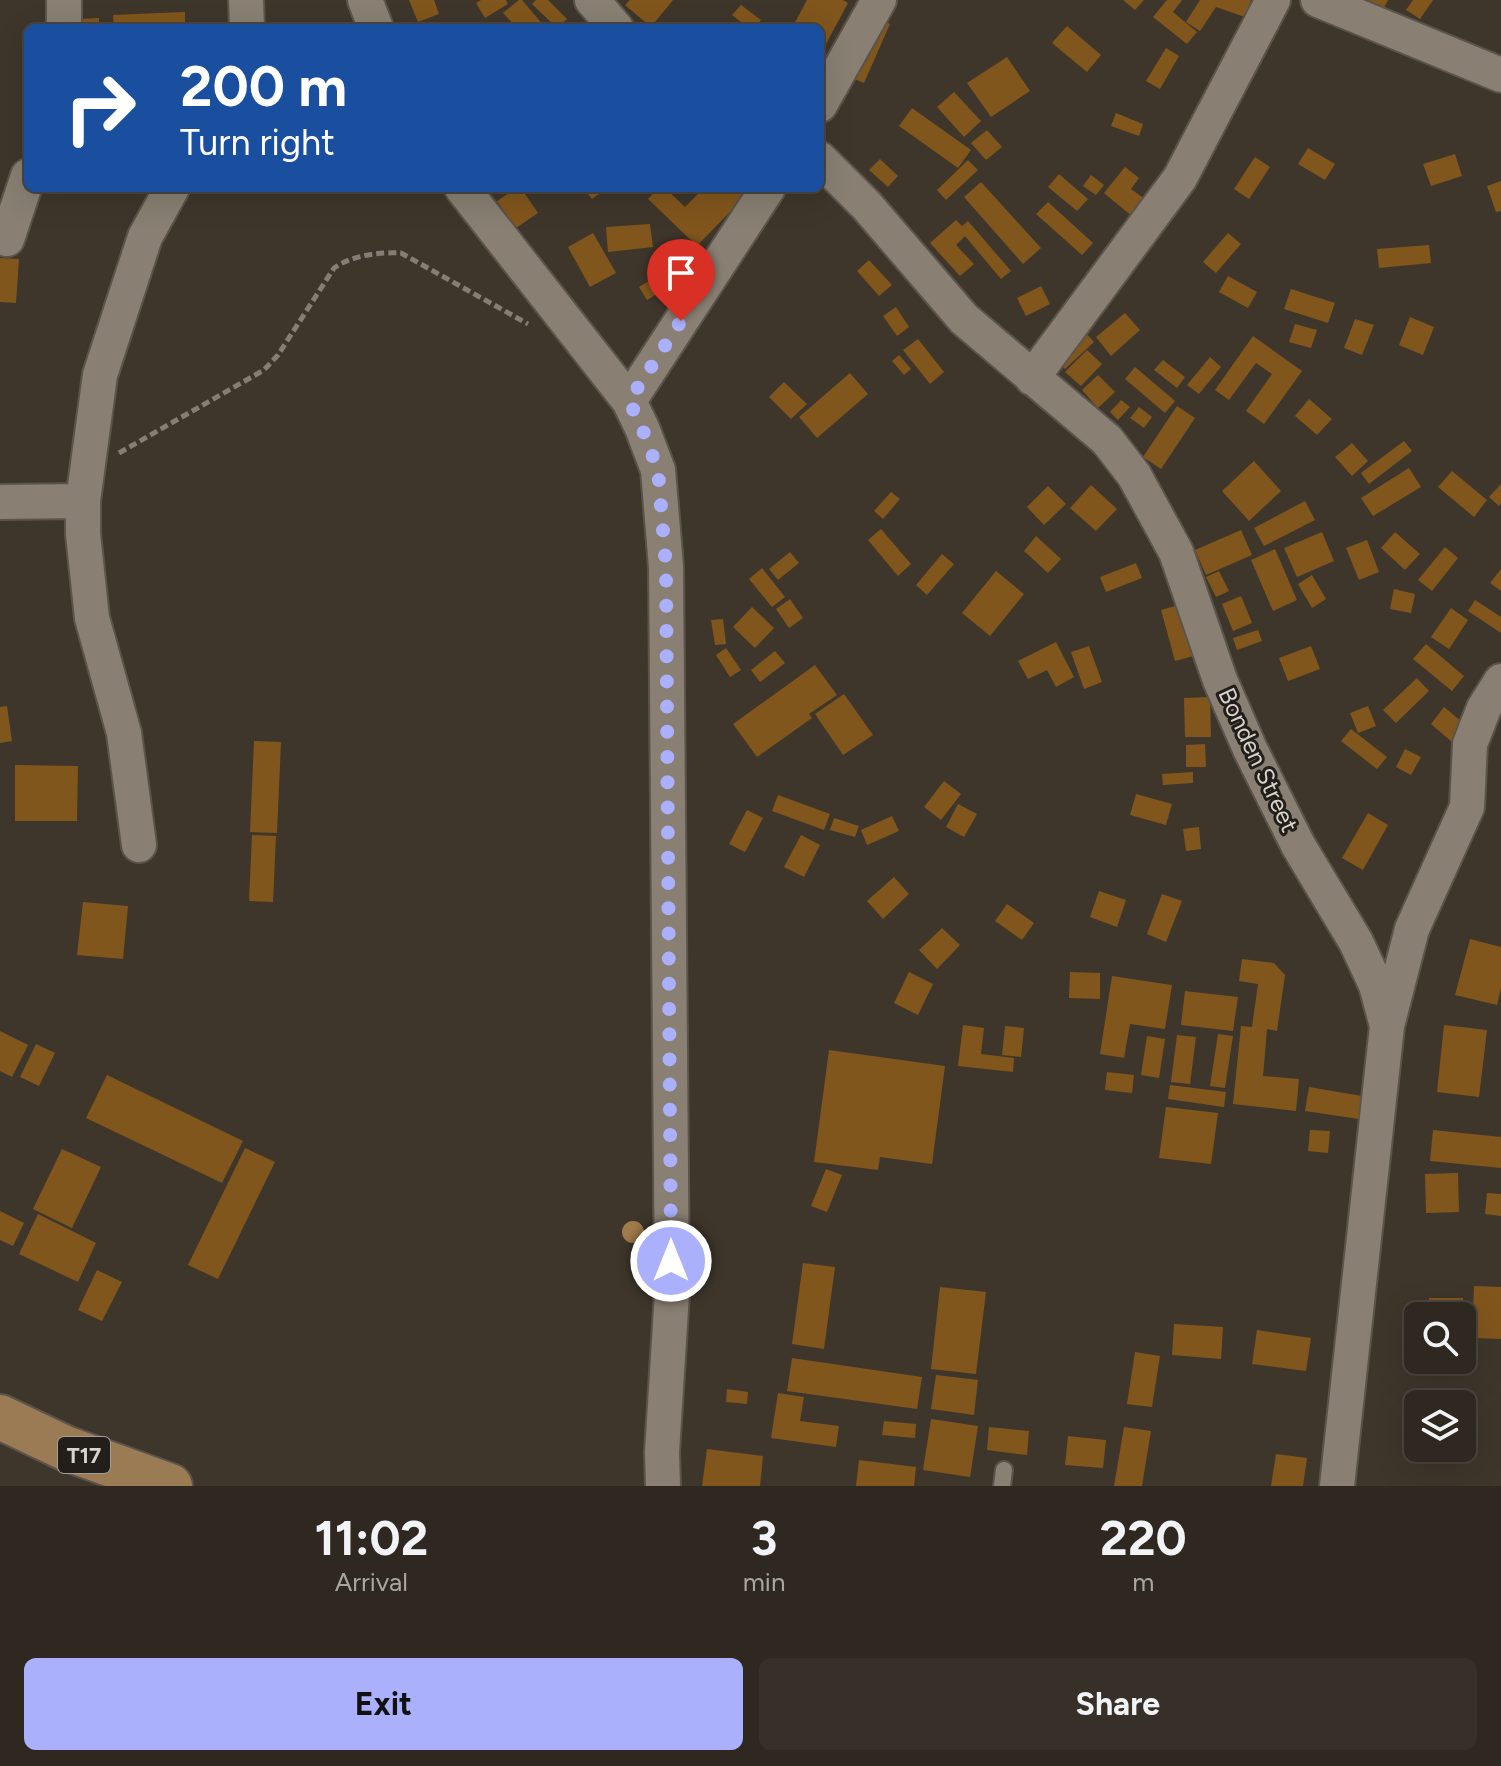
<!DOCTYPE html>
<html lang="en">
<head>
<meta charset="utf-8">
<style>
	:root { --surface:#2e2820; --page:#363029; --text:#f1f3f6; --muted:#a7a6a5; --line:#49443e; --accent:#aab0fc }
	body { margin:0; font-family:Figtree,sans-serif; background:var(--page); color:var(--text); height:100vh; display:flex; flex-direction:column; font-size:30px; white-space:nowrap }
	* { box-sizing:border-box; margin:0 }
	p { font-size:26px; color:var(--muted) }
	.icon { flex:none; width:44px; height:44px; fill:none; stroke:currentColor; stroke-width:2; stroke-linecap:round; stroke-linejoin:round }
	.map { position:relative; height:1486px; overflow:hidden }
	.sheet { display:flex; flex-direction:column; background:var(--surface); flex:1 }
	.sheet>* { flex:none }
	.top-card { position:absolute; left:24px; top:24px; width:800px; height:168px; border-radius:12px; box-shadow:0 8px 32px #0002,0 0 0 2px var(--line); background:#1a4fa0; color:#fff; overflow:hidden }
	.buttons { position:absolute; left:1404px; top:1302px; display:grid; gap:16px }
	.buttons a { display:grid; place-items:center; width:72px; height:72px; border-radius:12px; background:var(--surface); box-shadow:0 8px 32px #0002,0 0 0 2px var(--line); font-size:40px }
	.pin { position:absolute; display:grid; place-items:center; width:68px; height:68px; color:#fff; margin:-82px -34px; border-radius:50% 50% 50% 0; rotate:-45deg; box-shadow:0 0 8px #0007 }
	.pin .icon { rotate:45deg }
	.me { position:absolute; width:88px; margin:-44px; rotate:0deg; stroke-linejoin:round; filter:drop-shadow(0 0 6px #0008) }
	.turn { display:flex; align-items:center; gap:28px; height:168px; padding:0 24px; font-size:36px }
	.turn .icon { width:104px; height:104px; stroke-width:2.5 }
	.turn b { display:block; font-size:56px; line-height:68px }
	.eta { display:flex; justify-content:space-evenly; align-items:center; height:136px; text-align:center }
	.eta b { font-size:48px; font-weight:700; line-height:56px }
	.action { display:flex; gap:16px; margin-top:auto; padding:16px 24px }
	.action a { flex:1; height:92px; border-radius:12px; background:var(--accent); color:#111; font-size:32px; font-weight:700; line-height:92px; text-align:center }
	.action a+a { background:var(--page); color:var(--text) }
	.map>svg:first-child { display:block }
	.building { fill:#81561c }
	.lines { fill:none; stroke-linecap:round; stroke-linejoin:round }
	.lane-casing { stroke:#5b544c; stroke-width:20 }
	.street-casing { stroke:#5b544c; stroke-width:38 }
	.primary-casing { stroke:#5b544c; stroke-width:48 }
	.path { stroke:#857e76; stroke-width:5; stroke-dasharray:8 4; stroke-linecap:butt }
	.lane { stroke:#897f73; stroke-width:16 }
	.street { stroke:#897f73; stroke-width:34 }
	.primary { stroke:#9a7b54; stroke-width:44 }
	.tree { fill:#a27b4b }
	.route { stroke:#aab0fc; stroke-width:14; stroke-dasharray:0 25.2 }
	.labels { text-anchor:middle; stroke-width:6; stroke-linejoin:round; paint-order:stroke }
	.shield { fill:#221e19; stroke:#a29d97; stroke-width:2 }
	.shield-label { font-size:22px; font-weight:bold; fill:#d9d3cd }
	.street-label { font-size:24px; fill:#d9d3cd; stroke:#221e19 }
</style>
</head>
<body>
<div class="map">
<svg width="1501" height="1486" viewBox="0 0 1501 1486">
	<rect width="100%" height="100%" fill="#3e362b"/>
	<path class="building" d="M409,0h25l5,14 -21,8z
		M481,0h25l2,4 -23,14 -9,-15z
		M519,0h3l22,26 -2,2h-25l-14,-15z
		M536,0h12l19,19 -10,9 -25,-24z
		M630,0h43l-22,27 -26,-22z
		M807,0h36l5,3 -28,52v-27h-28z
		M1123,0h21l-9,10z
		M1167,0h15l-9,12 24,20 -10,12 -34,-27z
		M1200,0h51l-6,17 -29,-10 -16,24 -14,-9z
		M1368,0h20l-6,12 -15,-8z
		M1413,0h20l-13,19 -14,-9z
		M741,5l20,15 -6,8h-6l-17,-13z
		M855,8l35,16 -26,59 -36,-15z
		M185,12v13l14,-1 1,4h-86l-1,-13z
		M99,18v10h-19v-9z
		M1067,26l34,29 -14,17 -35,-29z
		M1166,48l13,8 -19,33 -14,-8z
		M1007,57l23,34 -39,26 -24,-34z
		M954,92l27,29 -17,16 -27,-30z
		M912,108l59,42 -13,18 -59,-42z
		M1116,113l27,11 -4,12 -28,-10z
		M987,130l15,17 -16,13 -15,-17z
		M1308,148l27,16 -10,16 -27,-16z
		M1455,154l7,22 -31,10 -8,-22z
		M1255,157l15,10 -21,32 -15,-10z
		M880,159l18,17 -10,11 -19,-17z
		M968,160l10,10 -32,30 -9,-10z
		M1125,167l14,11 -8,11 15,11 -13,17 -29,-24z
		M1059,174l29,25 -11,12 -29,-24z
		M1091,175l13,10 -8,10 -13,-9z
		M1501,181v30l-5,1 -9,-26z
		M981,182l60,66 -18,16 -59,-67z
		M517,188h4l17,25 -22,15 -19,-27z
		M583,188h24l-15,11z
		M658,188h7l20,19 19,-19h49l-56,58 -49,-47z
		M1048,202l45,41 -11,12 -46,-41z
		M956,220l6,6 6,-5 43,50 -10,8 -36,-43 -9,9 18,19 -14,12 -30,-33z
		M650,224l3,23 -45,5 -2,-25z
		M593,233l23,40 -26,14 -22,-40z
		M1228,233l13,11 -25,29 -13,-11z
		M1429,245l2,18 -52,5 -2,-19z
		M0,258l19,1 -3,44 -16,-1z
		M869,260l23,25 -13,11 -22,-25z
		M668,269l8,13 -29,18 -8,-13z
		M1228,276l29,16 -9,16 -29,-16z
		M1041,286l9,18 -24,12 -9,-18z
		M1291,289l44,14 -7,20 -44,-14z
		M896,307l13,20 -12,9 -14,-20z
		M1125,313l15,17 -29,26 -15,-19z
		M1410,317l24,10 -11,28 -24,-10z
		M1355,319l19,6 -12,30 -18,-7z
		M1295,324l22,6 -6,18 -22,-6z
		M1082,329l12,13 -29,27 -12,-13z
		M1253,336l49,35 -38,53 -18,-13 26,-37 -16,-11 -27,37 -14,-10z
		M918,339l26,33 -14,12 -27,-34z
		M1087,350l15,14 -21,22 -16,-14z
		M899,355l12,14 -7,6 -12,-14z
		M1210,357l11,10 -22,27 -12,-9z
		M1163,360l22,17 -8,11 -23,-18z
		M1135,367l40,34 -10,12 -40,-34z
		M850,373l18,21 -51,44 -18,-21z
		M1098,375l17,17 -17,16 -16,-18z
		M784,382l23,22 -16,15 -22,-22z
		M1309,399l23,20 -15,16 -22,-19z
		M1121,400l9,7 -12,13 -8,-8z
		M1177,406l18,12 -34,51 -18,-12z
		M1139,407l13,10 -8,11 -14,-10z
		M1404,441l8,10 -43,33 -8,-11z
		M1352,443l16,18 -16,15 -17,-19z
		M1254,461l27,30 -32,30 -27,-30z
		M1409,468l12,19 -48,29 -12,-18z
		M1452,471l35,29 -13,17 -36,-30z
		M1501,484v19l-2,3 -10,-9z
		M1091,485l26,24 -21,22 -26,-23z
		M1048,486l18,18 -22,21 -17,-18z
		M891,492l9,7 -17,20 -9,-8z
		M1305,501l10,19 -51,26 -10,-18z
		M881,529l30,35 -13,12 -30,-36z
		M1241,530l11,25 -46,20 -11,-25z
		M1322,532l12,29 -37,16 -13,-29z
		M1395,532l25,22 -15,16 -24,-22z
		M1036,536l25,23 -13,14 -24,-22z
		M1367,540l12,32 -20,8 -13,-32z
		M1445,547l13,11 -26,33 -14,-11z
		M1275,549l22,51 -24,11 -22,-51z
		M790,552l9,11 -21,17 -9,-11z
		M942,554l12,10 -27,31 -11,-10z
		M1136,563l6,15 -36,14 -6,-15z
		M762,568l23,29 -13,10 -23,-28z
		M1501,569v22l-11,-8z
		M996,571l28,23 -34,42 -28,-23z
		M1219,571l10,20 -13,6 -10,-20z
		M1312,575l14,24 -14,9 -14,-24z
		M1394,589l21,5 -4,19 -21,-4z
		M1241,596l11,27 -19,8 -11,-27z
		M790,599l13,19 -14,10 -13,-19z
		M1475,600l26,17v16l-33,-22z
		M1182,604l15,51 -22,6 -14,-51z
		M752,607l22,21 -19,20 -22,-21z
		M1451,608l17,12 -19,29 -18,-12z
		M723,619l3,25 -11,1 -4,-25z
		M1258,630l4,11 -25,9 -4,-12z
		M1056,642l18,35 -18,10 -9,-17 -19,9 -10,-18z
		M1426,644l38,32 -12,15 -39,-32z
		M1089,646l13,36 -18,7 -13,-37z
		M1311,646l9,23 -32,12 -9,-23z
		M726,648l15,22 -11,7 -14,-22z
		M775,651l10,12 -25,19 -9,-12z
		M815,665l22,30 -28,19 3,4 -55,39 -24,-33z
		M1417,678l12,13 -33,32 -13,-13z
		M844,694l29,41 -30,20 -28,-41z
		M1210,697l1,40h-26l-1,-39z
		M7,706l5,35 -12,2v-36z
		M1368,706l8,20 -18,7 -8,-20z
		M1444,707l29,24 -14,17 -28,-24z
		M1351,729l36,28 -10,12 -36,-28z
		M254,741l27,1 -4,91 -27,-1z
		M1205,744l1,23h-20v-22z
		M1405,749l16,8 -10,18 -15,-8z
		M15,765l63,1 -1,55h-62z
		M1193,772v11l-30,2 -1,-11z
		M944,781l17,13 -20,26 -17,-13z
		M1136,794l36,10 -6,21 -36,-10z
		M778,795l52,19 -6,16 -52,-19z
		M958,804l19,10 -13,23 -18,-10z
		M747,810l16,8 -18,34 -16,-8z
		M1368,813l20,12 -25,45 -21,-12z
		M892,816l7,15 -32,14 -6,-15z
		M834,818l25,8 -4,11 -25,-7z
		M1199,827l2,22 -15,2 -3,-22z
		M252,835l24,1 -3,66 -24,-1z
		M801,835l19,10 -16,32 -20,-10z
		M894,877l15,17 -26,25 -16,-18z
		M1099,891l27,9 -9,27 -27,-10z
		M1162,894l20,7 -16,41 -19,-8z
		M83,902l45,4 -5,53 -46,-4z
		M1007,904l27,19 -12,17 -27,-19z
		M942,928l18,17 -23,24 -18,-19z
		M1470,939l31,8v41l-4,17 -42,-10z
		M1242,959l32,4 11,12 -8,56 -10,-2 -4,47 36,3 -3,32 -63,-7 8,-78 11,1 6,-43 -19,-3z
		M909,972l24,12 -15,31 -24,-12z
		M1070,972l30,1v26l-31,-1z
		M1112,976l60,9 -7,44 -35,-5 -6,34 -24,-4z
		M1185,991l53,6 -5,34 -52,-6z
		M963,1025l21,3 -3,26 33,4 -1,14 -55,-6z
		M1444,1025l43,5 -8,67 -42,-5z
		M1005,1026l19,2 -3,29 -19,-2z
		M0,1031l28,14 -16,32 -12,-6z
		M1218,1034l15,2 -8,52 -15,-2z
		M1177,1035l19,2 -6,47 -19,-2z
		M1147,1036l18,3 -6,39 -18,-3z
		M36,1044l19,9 -16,33 -19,-9z
		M829,1050l116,16 -13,98 -52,-7 -2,13 -64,-8z
		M1107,1072l27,3 -2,18 -27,-3z
		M107,1075l136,66 -21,42 -136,-65z
		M1170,1085l56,7 -2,15 -56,-8z
		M1309,1087l53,9 -3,23 -54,-8z
		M1166,1107l52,6 -7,51 -52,-6z
		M1310,1130l20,1 -2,22 -20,-2z
		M1433,1130l68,7v31l-71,-7z
		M245,1148l30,14 -57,117 -30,-14z
		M62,1149l39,18 -29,61 -39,-19z
		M826,1169l16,6 -15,37 -16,-6z
		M1458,1173l1,39 -33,1 -1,-39z
		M1487,1193l14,1v22l-16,-2z
		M0,1211l24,12 -11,23 -13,-6z
		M38,1214l58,29 -18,39 -59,-28z
		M803,1263l32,4 -11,82 -32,-5z
		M97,1270l25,12 -20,39 -24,-11z
		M1474,1286l27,1v52l-29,-1z
		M940,1287l46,5 -10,82 -45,-5z
		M1429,1298h34v18h-34z
		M1174,1324l49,3 -2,32 -49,-4z
		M1257,1330l54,8 -5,33 -54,-7z
		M1135,1352l25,4 -8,51 -25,-3z
		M792,1358l130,19 -5,32 -130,-18z
		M936,1375l42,5 -4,35 -43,-6z
		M727,1389l21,3 -1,12 -21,-2z
		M778,1393l26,4 -4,24 39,5 -3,21 -65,-9z
		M931,1419l47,7 -8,51 -47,-7z
		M884,1421l32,3 -1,14 -33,-3z
		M989,1427l40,4 -2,24 -40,-5z
		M1124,1427l27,4 -9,55h-28z
		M1068,1436l38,4 -3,28 -38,-3z
		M707,1449l56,7 -3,30h-58z
		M1276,1454l31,4 -4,28h-32z
		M859,1460l57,7 -2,19h-58z"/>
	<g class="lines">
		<g class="lane-casing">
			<path id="lane" d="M1002,1486l2,-16"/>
		</g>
		<g class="street-casing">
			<path id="street" d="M246,0l1,28
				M365,0l11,28
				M592,0l24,28
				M1318,0l183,75
				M64,28v-28
				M820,105l59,-105
				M820,159l47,47 97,113 143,121 27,35 42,77 44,128 30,69 48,96 58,97 20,43 11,41 -50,460
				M462,188l167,213 13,27 16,42 8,97 6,726 -10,159 1,34
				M7,239l21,-63
				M1032,378l148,-200 93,-178
				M629,401l139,-213
				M0,502l83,-1
				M139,845l-15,-112 -32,-115 -9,-84v-33l17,-126 45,-138 27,-49
				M1388,1022l24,-93 55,-122 3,-63 14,-36 17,-27"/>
		</g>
		<g class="primary-casing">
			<path id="primary" d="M0,1417l65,31 105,38"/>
		</g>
		<path class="path" d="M119,453l145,-83 14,-15 56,-87c18,-13 46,-16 67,-15l127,71"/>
		<use href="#lane" class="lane"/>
		<use href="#street" class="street"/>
		<use href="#primary" class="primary"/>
	</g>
	<circle class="tree" cx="633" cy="1232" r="11"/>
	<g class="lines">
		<path class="route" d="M671,1261l-5,-694 -8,-97 -16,-42 -13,-27 52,-80"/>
	</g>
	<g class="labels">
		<rect class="shield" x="58" y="1437" width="52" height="36" rx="6"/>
		<g class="shield-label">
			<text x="84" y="1463">T17</text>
		</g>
		<g class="street-label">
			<text transform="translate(1258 760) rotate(65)" y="8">Bonden Street</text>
		</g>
	</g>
</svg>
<div class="buttons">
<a><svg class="icon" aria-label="search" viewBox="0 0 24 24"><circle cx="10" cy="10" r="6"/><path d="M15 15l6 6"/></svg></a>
<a><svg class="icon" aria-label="layers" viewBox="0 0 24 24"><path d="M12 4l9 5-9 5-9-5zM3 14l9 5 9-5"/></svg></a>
</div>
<div class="pin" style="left:681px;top:321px;background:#d93025"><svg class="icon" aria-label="arrive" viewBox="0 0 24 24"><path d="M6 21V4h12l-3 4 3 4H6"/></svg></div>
<svg class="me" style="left:671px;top:1261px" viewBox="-20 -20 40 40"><circle r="17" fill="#aab0fc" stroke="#fff" stroke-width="3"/><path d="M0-11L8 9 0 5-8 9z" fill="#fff"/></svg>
<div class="top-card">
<div class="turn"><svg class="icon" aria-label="right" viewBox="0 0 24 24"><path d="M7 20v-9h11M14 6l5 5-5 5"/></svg><div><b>200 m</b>Turn right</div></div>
</div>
</div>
<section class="sheet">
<div class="eta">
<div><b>11:02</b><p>Arrival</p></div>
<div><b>3</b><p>min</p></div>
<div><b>220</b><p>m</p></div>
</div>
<div class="action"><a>Exit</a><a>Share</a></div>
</section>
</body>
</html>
